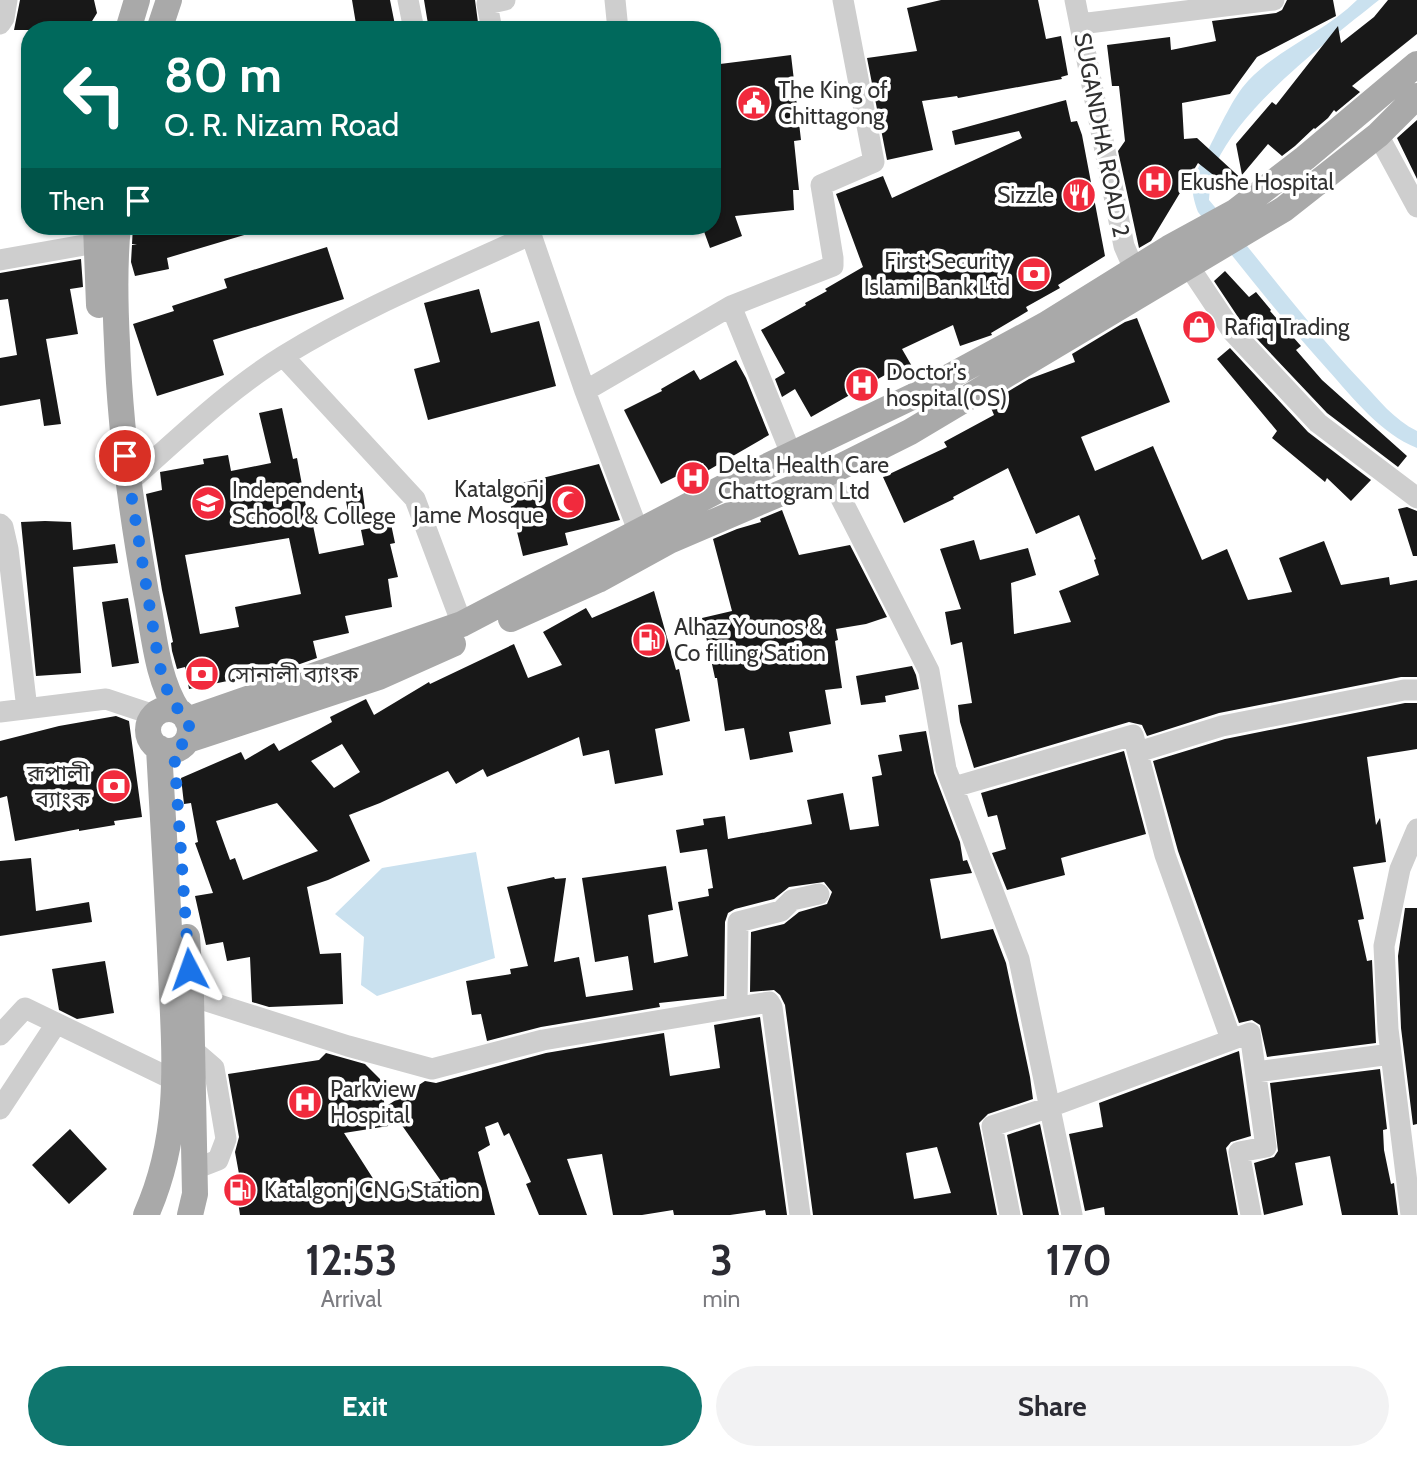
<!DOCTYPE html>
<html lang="en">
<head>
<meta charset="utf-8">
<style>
	:root { --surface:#fff; --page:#f2f2f3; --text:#2b2b33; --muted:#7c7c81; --accent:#0f766e }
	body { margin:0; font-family:Cabin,"Noto Sans Bengali",sans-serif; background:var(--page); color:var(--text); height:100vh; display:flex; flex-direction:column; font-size:26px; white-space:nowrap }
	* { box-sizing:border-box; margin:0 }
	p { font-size:23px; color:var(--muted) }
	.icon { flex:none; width:38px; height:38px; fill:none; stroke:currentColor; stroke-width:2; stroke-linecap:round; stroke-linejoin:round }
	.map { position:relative; height:1215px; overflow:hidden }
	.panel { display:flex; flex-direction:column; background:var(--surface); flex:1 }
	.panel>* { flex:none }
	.top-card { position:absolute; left:21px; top:21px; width:700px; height:214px; border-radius:28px; box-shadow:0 2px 5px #0004; background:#00695c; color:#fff; overflow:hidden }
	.pin { position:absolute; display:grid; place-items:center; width:60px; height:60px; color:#fff; margin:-30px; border:4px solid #fff; border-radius:50%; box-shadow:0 2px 7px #0007 }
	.me { position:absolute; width:77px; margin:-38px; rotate:356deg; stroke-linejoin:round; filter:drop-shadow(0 0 5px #0008) }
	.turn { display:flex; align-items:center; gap:24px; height:147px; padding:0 28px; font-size:32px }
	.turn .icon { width:91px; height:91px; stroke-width:2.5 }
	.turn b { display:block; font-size:49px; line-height:60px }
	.then { display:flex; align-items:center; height:66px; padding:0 28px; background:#0003; gap:14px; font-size:26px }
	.eta { display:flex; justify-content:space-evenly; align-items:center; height:119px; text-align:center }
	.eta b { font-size:42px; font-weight:700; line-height:49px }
	.button { display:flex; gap:14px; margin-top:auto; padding:14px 28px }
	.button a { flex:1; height:80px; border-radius:42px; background:var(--accent); color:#fff; font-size:28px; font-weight:700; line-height:80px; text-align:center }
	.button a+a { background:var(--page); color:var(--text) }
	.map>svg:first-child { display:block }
	.water { fill:#cae1ef }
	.building { fill:#181818; fill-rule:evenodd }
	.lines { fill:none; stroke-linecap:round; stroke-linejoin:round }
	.minor { stroke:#cecece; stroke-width:21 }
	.major { stroke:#a9a9a9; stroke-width:26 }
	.route { stroke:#1a73e8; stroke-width:12; stroke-dasharray:0 21.6 }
	.labels { text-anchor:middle; stroke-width:7; stroke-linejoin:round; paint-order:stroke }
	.poi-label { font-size:23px; fill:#313131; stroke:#fff; text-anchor:start }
	.street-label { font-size:23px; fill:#313131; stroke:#fff }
</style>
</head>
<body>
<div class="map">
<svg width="1417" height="1215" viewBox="0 0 1417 1215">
	<rect width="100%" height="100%" fill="#fff"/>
	<path class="water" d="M1357,0h22c-50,40 -137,105 -163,164 -5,12 -6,23 -7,36 51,60 98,124 152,181 17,18 33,39 56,50v17c-36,-14 -64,-50 -89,-78 -46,-51 -88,-104 -130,-158 -12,-32 -2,-38 12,-66 10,-19 23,-49 38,-65 31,-33 77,-49 109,-81z
		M476,852l19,106 -118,38 -16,-11 3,-48 -29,-23 47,-46z"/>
	<path class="building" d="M20,0h74l3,13 -8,13 -7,4h-68z
		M352,0h38l6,30h-39z
		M424,0h51l4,30h-50z
		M941,0h97l8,39 15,-3 7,39 -7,2 1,2 -104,19 -1,-2 -35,5 11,49 -46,10 -20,-102 50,-7 -10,-43z
		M1287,0h46l3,16 -79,41 -27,37 -48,9 2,36 13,-1 49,45 -11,9 -37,-29 -47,78 -12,7 -21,-97 7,-10 -6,-55h-7l-5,-41 63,-8 1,13 45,-9 -4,-20 64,-8 6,-3z
		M1388,0h29v34l-65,52 8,6 -24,20 -2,-2 -6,8 -13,11 -1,-1 -19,18 -13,10 -14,-12 -26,31 -6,-31 36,-42 4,3 62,-79 3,17 33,-26z
		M791,55l10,85 -7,1 5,49h-6l1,20 -59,6 7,20 -32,12 -8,-22h10v-161z
		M1066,100l5,22 6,-1 5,14 23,121 -47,29 2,3 -34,19 2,4 -37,22 1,2 -32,11 -7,-21 -51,24 11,19 -24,14 -4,-7 -74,42 -16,-28 -13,8 -7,-18 10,-6 -24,-43 45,-25 -1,-2 22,-12 -2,-2 38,-22 -27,-73 47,-18 9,22 130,-60 -3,-7 -64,14 -3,-14z
		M1417,120v59l-20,-41z
		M133,226h127l1,4 -94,28 2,11 -34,7 -4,-14 1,-17 5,-1h-5z
		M327,247l17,52 -131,41 11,35 -67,21 -24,-72 41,-13 -2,-5 55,-18 -3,-9z
		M81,259l2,28 -13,2 8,45 -32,5 15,85 -17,2 -4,-27 -40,7v-48l17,-3 -9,-56 -8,1v-27z
		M1225,271l24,26 7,-5 15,18 -1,1 31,35 -5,4 26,30 85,76 -9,11 -71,-54 -85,-90 -28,-42z
		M479,289l12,44 48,-12 17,65 -128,34 -14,-51 26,-7 -16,-59z
		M1137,318l33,84 -89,35 14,34 58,-25 49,114 25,-11 21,51 44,-8 -13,-34 45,-17 17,44 48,-8 1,8 27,-5v97h-16l-182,36 -72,23 -5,-11 -13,-3 -155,46 -14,-46 -2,-17 14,-2 -10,-61 -11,3 -6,-33 16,-3 -21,-60 34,-9 6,20 48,-12 8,27 -25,8 3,51 57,-12 -12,-31 40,-16 -5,-15 2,-1 -17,-44 -43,19 -28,-66 -55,29 1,2 -50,24 -21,-46 64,-30 -3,-5 50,-27 -5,-12 40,-24 46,-17 -3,-8 53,-32z
		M1230,348l78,84 63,48 -20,21 -24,-23 -2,4 -53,-44 5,-7 -60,-72z
		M736,360l10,18 23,57 -62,36 -4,-8 -42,21 -37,-74 38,-19 -1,-2 33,-19 6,10z
		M282,408l11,51 4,-1 11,59 3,-1 8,38 45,-9 -3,-15 30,-6 4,19 -5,1 8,33 -10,2 4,28 -47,9 4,17 -36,8 4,17 -17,6 -64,13 1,2 -48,10 -4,-22 -8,2 -5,-18 -1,-8 2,-1 -11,-52 -16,-96 16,-4 -2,-18 44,-8 -1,-5 25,-4 3,16 40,-8 -12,-50zM289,538l12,56 -66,13 4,20 -39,7 -15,-79z
		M599,464l21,56 -55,13 3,12 -45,11 -17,-69z
		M362,487l3,22 -17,3 -4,-22z
		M1407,507l10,4v45h-4l-15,-47z
		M782,510l17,45 51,-10 37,72 -21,7 -30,5 2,11 -3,1 7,47 -17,2 6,34 -42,8 4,20 -43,8 -6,-32 -19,3 -8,-53h-2l-13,-60 30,-7 -19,-72 24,-10 24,-7 -1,-3z
		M45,521l26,1 2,28 42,-6 3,19 -45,4 8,106 -45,3 -15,-154z
		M654,591l22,79 3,-1 11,52 -35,8 8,46 -48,9 -6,-34 -26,6 -4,-19 -92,40 -4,-8 -27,15 -8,-13 -68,32 -31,12 21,46 -42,19 -21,7 13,67 21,-1 2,51 -74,3 -17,-5 -2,-45 -23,4 -4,-19 -17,3 -11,-49 18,-3 -18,-50 3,-1 -7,-39 -7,1 -3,-26 60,-26 4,8 29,-17 5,8 53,-29 -2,-5 36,-18 8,16 55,-33 1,2 84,-40 14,34 34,-13 -19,-33 43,-24 6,10zM342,744l18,28 -26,16 -23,-27zM277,803l41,48 -75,29 -8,-22 -5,2 -14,-39z
		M128,598l11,65 -27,4 -10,-65z
		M912,666l4,9 3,14 -34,7 1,6 -25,3 -5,-29z
		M1405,703h12v46l-50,8 9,68 4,-7 6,44 -33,5 11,52 -6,1 9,41 5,-1 4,83 -109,14 -7,-32 -8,-5 -13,3 -61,-172 -25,-90 72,-22z
		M116,716l13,5 13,96 -28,4 1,4 -36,6v-2l-64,12 -8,-45 -7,2v-57l59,-15z
		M926,731l8,42 26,69 3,19 4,-1 5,13 -42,6 11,60 52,-10 13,34 24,114 3,22 -45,15 -9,9 18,92h-184l-28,-210 -5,-10 -6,-5 -24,2 1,-60 33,-8 15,-12 28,-8 5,-12 -8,-10 -35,5 -15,12 -39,10 -7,4 -3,9 -1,74 -65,7 1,4 -119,20 -54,14 -6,-27 -9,1 -6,-34 45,-7 -1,-5 18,-3 -21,-79 47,-10 1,2 11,-1 -12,84 25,-5 7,40 47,-7 -5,-34 -33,6 -13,-84 84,-12 7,44 -25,5 6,48 34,-7 -10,-54 31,-6 -1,-7 5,-1 -6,-39 -27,4 -4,-23 28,-5 -1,-6 22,-3 3,23 84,-15 -5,-24 36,-7 7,37 29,-4 -7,-49 10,-2 -4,-20 24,-4 -3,-16zM937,1147l14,46 -37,6 -8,-46z
		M1124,751l22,83 -85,24 4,17 -58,15 -15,-37 14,-4 -9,-34 -9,2 -7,-24z
		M31,858l5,53 53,-9 3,20 -92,14v-75z
		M1405,908h12v216l-4,1 -12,-97 -3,-72z
		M105,961l9,52 -37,6 -18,-9 -7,-41z
		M760,1017l27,198h-21l-1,-5 -35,5h-56l-1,-5 -31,5h-29l-11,-61 -35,5 20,56h-48l-13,-31 5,-2 -22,-49 -5,3 -6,-14 -13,5 5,18 -12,7 17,63h-255l-6,-41h5l-4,-22 4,-15 -11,-63 91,-14 7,-7 39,11 15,15 5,28 40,-26 11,2 110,-30 118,-20 6,43 50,-8 -6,-43zM401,1124l40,57 -60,10 -37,-58z
		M1239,1051l12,85 -20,6 -5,6 12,67h-133l-1,-8 -19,4 -16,-77 34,-7 -4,-24z
		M1380,1069l7,60 -4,1 1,20 7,34 3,-1 4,32h-56l-12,-59 -35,7 8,42 -39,10 -10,-52 20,-6 4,-6 -8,-68z
		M1040,1124l19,91h-36l-16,-80z
		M70,1129l37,40 -38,35 -37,-39z"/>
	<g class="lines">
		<path class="minor" d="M408,0l6,30
			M615,0l3,30
			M1075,0l49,246 10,23
			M0,24l4,-6 3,-18
			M1080,24l194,-24
			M492,30l-5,-26 18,-4
			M1378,135l39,72
			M528,226l57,165 146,-85 61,150
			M0,260l112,-20
			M1188,265l44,66 86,92 99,75
			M731,306l102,-40v-8l-12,-73 53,-23 -31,-162
			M283,356l132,143 47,125
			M585,391l54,142
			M828,473l101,198 17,98 73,190 53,256
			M128,483c50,-44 101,-94 157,-128 78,-48 163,-82 245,-120
			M0,524l3,3 5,22 19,160
			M0,712l106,-13 48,16
			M1138,752l84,-26 182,-36h13
			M954,787l179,-52 32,120 66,184
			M191,996l157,50 84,23 111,-29 226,-38 3,5 28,208
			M737,1006l1,-84 43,-11 11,-11 27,-6
			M0,1035l25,-27 151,73
			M192,1049l22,19 12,71 -8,21 -23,9
			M1256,1072l135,-18
			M0,1109l56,-85
			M1010,1215l-18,-89 58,-19 200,-74 16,114 -27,5 12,63
			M1411,1215l-23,-186 -4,-83 16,-77 17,-40"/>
		<path class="major" d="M128,30l9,-30
			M159,30l10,-30
			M96,226l3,79
			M118,226c-4,39 -3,78 -1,117 3,85 14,167 29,250 8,39 10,84 32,118
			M511,619l87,-39 71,-39 159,-68 82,-41 374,-223 94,-74 39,-39
			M148 730a21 21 0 1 1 42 0a21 21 0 1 1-42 0Z
			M187,720l275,-96 264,-138 188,-90 131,-71 124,-77 66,-36 70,-54 112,-94
			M188,740l191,-63 74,-33
			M187,937l4,59 4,198 -5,21
			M146,1215c36,-80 29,-157 25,-242 -3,-75 -8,-150 -12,-225"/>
	</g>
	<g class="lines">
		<path class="route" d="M125,456l34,208 11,35 17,21 3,9 -2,11 -14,10 15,219"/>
	</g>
	<defs>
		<g id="civic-disc" transform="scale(1.75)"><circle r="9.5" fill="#f12a3d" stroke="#fff"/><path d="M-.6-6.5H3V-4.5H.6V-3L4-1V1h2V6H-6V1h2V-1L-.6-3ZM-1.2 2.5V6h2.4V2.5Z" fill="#fff"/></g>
		<g id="hospital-disc" transform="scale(1.75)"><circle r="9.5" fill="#f12a3d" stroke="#fff"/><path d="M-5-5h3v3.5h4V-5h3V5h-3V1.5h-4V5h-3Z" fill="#fff"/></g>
		<g id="restaurant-disc" transform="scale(1.75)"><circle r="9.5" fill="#f12a3d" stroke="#fff"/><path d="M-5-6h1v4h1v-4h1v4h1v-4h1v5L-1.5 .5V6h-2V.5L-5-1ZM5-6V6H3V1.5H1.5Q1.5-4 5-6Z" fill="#fff"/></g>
		<g id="bank-disc" transform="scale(1.75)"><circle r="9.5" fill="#f12a3d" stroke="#fff"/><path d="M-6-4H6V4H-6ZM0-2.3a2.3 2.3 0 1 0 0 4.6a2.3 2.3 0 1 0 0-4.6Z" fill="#fff"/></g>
		<g id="shop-disc" transform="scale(1.75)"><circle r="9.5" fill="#f12a3d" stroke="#fff"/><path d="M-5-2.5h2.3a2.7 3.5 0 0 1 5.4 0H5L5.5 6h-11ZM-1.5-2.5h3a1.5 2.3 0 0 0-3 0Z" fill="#fff"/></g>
		<g id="mosque-disc" transform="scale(1.75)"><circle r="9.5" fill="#f12a3d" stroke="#fff"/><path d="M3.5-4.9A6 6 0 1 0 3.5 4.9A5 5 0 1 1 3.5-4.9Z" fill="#fff"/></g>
		<g id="school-disc" transform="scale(1.75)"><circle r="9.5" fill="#f12a3d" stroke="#fff"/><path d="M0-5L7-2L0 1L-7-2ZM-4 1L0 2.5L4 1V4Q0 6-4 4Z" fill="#fff"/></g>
		<g id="fuel-disc" transform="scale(1.75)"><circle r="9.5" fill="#f12a3d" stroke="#fff"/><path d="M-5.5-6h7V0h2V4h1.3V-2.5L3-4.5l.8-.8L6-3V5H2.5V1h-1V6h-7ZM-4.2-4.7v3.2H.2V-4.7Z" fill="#fff"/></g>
	</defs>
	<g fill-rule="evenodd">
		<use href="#civic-disc" x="754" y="103"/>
		<use href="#hospital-disc" x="1155" y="182"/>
		<use href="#restaurant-disc" x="1079" y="195"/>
		<use href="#bank-disc" x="1034" y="274"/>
		<use href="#shop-disc" x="1199" y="327"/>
		<use href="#hospital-disc" x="862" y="385"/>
		<use href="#hospital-disc" x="693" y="478"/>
		<use href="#mosque-disc" x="568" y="502"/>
		<use href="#school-disc" x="208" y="503"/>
		<use href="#fuel-disc" x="649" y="640"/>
		<use href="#bank-disc" x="202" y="674"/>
		<use href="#bank-disc" x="114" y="786"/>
		<use href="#hospital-disc" x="305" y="1102"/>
		<use href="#fuel-disc" x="240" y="1190"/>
	</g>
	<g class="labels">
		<g class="poi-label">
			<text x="778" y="98">The King of<tspan x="778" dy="26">Chittagong</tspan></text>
			<text x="1180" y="190">Ekushe Hospital</text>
			<text x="1054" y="203" text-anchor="end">Sizzle</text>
			<text x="1010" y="269" text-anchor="end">First Security<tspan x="1010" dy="26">Islami Bank Ltd</tspan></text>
			<text x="1224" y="335">Rafiq Trading</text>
			<text x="886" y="380">Doctor's<tspan x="886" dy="26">hospital(OS)</tspan></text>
			<text x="718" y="473">Delta Health Care<tspan x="718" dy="26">Chattogram Ltd</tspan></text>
			<text x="544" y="497" text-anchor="end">Katalgonj<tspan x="544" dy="26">Jame Mosque</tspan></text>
			<text x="232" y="498">Independent<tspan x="232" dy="26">School &amp; College</tspan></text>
			<text x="674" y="635">Alhaz Younos &amp;<tspan x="674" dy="26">Co filling Sation</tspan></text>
			<text x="227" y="682">সোনালী ব্যাংক</text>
			<text x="90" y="781" text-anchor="end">রূপালী<tspan x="90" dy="26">ব্যাংক</tspan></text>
			<text x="330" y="1097">Parkview<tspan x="330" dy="26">Hospital</tspan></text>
			<text x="264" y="1198">Katalgonj CNG Station</text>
		</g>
		<g class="street-label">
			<text transform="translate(1102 135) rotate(79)" y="8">SUGANDHA ROAD 2</text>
		</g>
	</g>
</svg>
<div class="pin" style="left:125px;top:456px;background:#d93025"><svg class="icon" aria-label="arrive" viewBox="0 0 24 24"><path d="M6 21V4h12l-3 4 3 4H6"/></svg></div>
<svg class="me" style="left:189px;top:969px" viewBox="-20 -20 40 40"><path d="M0-17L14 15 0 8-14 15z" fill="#1a73e8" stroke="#fff" stroke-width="4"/></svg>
<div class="top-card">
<div class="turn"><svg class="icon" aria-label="left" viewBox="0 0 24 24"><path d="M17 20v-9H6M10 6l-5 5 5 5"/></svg><div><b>80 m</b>O. R. Nizam Road</div></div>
<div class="then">Then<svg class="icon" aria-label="arrive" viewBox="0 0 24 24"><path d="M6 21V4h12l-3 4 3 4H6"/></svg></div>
</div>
</div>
<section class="panel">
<div class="eta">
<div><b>12:53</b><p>Arrival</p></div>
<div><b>3</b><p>min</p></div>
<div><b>170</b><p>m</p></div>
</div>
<div class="button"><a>Exit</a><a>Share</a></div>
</section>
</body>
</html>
